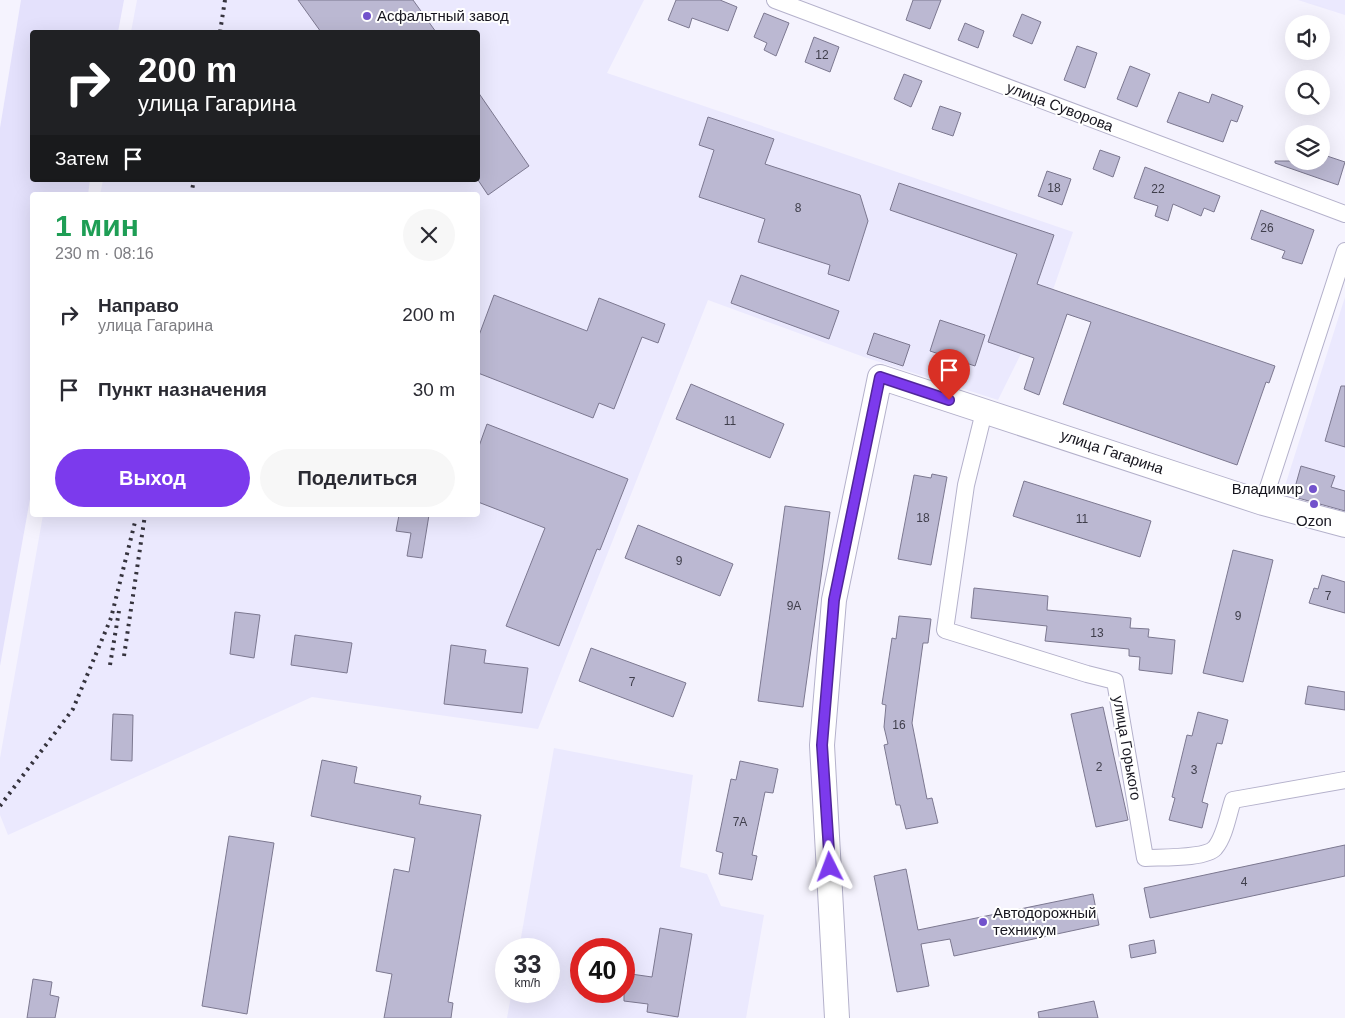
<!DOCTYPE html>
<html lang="ru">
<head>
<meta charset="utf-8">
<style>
	:root { --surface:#fff; --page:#f7f7f7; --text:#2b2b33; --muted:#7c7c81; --accent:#7c3aed }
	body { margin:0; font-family:Arial,sans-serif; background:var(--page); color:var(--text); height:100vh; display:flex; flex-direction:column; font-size:19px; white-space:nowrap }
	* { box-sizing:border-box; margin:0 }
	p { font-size:16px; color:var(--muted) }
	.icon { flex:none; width:28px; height:28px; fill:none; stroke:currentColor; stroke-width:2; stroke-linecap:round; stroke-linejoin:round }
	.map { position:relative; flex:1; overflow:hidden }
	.sheet { position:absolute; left:30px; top:192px; width:450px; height:325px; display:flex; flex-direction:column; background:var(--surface); border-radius:5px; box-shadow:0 5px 20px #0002 }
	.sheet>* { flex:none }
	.banner { position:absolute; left:30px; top:30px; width:450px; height:152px; border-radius:5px; box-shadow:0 5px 20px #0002; background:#202124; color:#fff; overflow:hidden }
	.buttons { position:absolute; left:1285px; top:15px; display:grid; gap:10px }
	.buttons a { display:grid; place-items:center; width:45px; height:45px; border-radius:50%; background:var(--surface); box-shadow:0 5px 20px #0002; font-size:25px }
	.speed { position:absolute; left:495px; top:938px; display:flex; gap:10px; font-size:25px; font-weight:700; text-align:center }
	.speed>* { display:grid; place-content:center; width:65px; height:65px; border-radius:50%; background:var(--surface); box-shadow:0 5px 20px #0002; line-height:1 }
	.speed small { font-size:12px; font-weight:400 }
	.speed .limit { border:8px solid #d22; background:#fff; color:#111 }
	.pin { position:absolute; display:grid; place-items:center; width:42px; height:42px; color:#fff; margin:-51px -21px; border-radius:50% 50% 50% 0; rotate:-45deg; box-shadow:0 0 5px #0007 }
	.pin .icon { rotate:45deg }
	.me { position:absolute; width:55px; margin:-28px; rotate:357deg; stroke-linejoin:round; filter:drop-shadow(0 0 4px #0008) }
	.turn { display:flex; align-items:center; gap:18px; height:105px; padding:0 25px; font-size:22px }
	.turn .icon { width:65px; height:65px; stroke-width:2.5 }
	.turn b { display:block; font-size:35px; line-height:42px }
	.then { display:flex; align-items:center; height:48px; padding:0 25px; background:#0003; gap:10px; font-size:19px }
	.round { display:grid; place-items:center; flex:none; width:52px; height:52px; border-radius:26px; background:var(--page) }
	.head { display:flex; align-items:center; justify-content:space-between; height:85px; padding:0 25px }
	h1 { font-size:30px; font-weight:700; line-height:38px; color:#1e9e55 }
	.action { display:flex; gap:10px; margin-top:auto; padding:10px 25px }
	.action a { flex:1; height:58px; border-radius:30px; background:var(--accent); color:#fff; font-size:20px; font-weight:700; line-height:58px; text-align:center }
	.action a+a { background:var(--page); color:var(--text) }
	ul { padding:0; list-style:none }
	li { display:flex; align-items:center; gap:15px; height:75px; padding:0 25px }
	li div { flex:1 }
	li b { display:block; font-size:19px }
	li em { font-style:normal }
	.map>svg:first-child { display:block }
	.built { fill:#ebe9fe; fill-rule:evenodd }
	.green { fill:#e4e1fc }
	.building { fill:#bbb8d2; stroke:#7c7890 }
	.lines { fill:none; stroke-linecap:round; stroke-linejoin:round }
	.street-casing { stroke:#b4b1cb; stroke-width:18 }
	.secondary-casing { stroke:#b4b1cb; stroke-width:26 }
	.street { stroke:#fff; stroke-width:16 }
	.secondary { stroke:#fff; stroke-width:24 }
	.rail { stroke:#35333d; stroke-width:4; stroke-dasharray:2.5 5; stroke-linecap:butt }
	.route-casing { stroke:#51269a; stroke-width:12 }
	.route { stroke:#7c3aed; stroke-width:9 }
	.poi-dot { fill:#7252cc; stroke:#fff; stroke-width:2 }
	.labels { text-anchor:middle; stroke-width:4; stroke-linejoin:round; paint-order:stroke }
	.number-label { font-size:12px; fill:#3f3e4b }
	.poi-label { font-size:15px; fill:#16151e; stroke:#fff; text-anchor:start }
	.street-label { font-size:15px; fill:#16151e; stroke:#fff }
</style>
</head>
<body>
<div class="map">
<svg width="1345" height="1018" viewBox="0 0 1345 1018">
	<rect width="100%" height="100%" fill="#f5f3fe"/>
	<path class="built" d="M137,0h507l-37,73 466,159 -19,55 -56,113 -134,-43 -156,-57 -170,429 -226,-32 -304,138 -8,-20v-57l43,-243h435v-320h-378l3,-15h375v-148h-347z
		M1298,0h47v15z
		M1345,297v215l-21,-5 -40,-18z
		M554,748l139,27 -13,92 27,7 14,32 43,9 -18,103h-239l5,-27h37v-42h-30zM581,949h43v42h-43z"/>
	<path class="green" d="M21,0h103l-6,32h-86v148h58l-2,15h-56v293l-32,178v-538z"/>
	<path class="building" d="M298,0h115l23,32h-115z
		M676,0h44l17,7 -9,24 -36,-13 -3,10 -21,-8z
		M913,0h28l-11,29 -24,-9z
		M764,13l25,10 -13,33 -12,-6 3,-7 -13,-6z
		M1022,14l19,8 -9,22 -19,-8z
		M965,23l19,8 -6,17 -20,-8z
		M814,37l25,10 -9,25 -25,-10z
		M1077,46l20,7 -12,35 -21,-8z
		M1130,66l20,8 -13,33 -20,-8z
		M904,74l18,7 -11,26 -17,-8z
		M478,92l51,74 -41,29 -10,-15z
		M1179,92l30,11 3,-9 31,12 -6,16 -6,-2 -8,22 -56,-20z
		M940,106l21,7 -8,23 -21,-7z
		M708,117l66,22 -9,25 95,31 8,26 -19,60 -21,-7 2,-9 -72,-23 7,-23 -66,-22 15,-47 -15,-5z
		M1100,150l20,7 -7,20 -20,-8z
		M1321,154l24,8 -7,23 -63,-22v-2h46z
		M1145,167l75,29 -6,16 -10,-4 -3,8 -28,-12 -5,17 -13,-5 3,-10 -24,-8z
		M1047,171l24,8 -9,26 -24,-9z
		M899,183l155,52 -17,49 238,82 -6,17 -3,-1 -29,83 -174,-61 28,-82 -24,-8 -28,81 -15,-6 10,-31 -46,-16 29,-88 -127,-44z
		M1261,210l53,20 -12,34 -20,-6 3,-7 -34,-12z
		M741,275l98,36 -10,28 -98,-36z
		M494,295l93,36 12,-33 66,26 -7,19 -16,-6 -28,72 -15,-6 -6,15 -115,-45v-35z
		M940,320l45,15 -10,31 -45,-15z
		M874,333l36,12 -7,21 -36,-12z
		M691,384l93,40 -14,34 -94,-39z
		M1341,386h4v61l-20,-6z
		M487,424l141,55 -28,71 -3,-1 -38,97 -53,-20 39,-98 -67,-26v-53z
		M1301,466l34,10 -4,11 14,4v20l-47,-13 -4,-7z
		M932,474l15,3 -16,88 -33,-6 16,-84 17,3z
		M1024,481l127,40 -11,36 -127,-41z
		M785,506l45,6 -27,195 -45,-6z
		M399,515h30l-7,43 -15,-2 4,-23 -15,-2z
		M638,525l95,39 -13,32 -95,-38z
		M1233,550l40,10 -30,122 -40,-9z
		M1322,575l23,7v31l-36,-10 5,-15 4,1z
		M974,588l74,8 -1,14 84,8 -1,10 19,1 -1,8 27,3 -3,34 -33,-4 1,-13 -11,-1v-7l-84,-8 2,-15 -76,-8z
		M235,612l25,3 -6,43 -24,-4z
		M899,616l32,3 -3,24h-5l-11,80 15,76 5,-1 6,25 -32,6 -6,-24h-4l-12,-60 4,-1 -4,-17 2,-22 -4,-1 10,-66 4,1z
		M295,635l57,8 -5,30 -56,-8z
		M451,645l35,5 -2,13 44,5 -6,45 -78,-9z
		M591,648l95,35 -13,34 -94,-36z
		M1308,686l37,6v18l-40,-6z
		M1103,707l25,113 -32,7 -25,-113z
		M1198,712l30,8 -6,24 -5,-1 -15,59 6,2 -6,24 -33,-8 6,-22 -3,-1 15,-62 5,1z
		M113,714l20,1 -1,46 -21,-1z
		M322,760l35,7 -3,16 67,13 -2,8 62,11 -33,187 5,1 -2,15h-67l8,-44 -16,-3 18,-102 15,3 6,-34 -104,-22z
		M740,761l38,8 -5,24 -8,-1 -13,63 5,1 -5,24 -33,-6 4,-21 -7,-2 15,-72 5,1z
		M229,836l45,7 -27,171 -45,-8z
		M1345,845v31l-195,42 -6,-30z
		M906,869l12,61 175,-36 6,31 -145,31 -4,-17 -29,5 8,42 -32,6 -23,-116z
		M660,928l32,6 -14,83 -31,-5 1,-8 -24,-3v-28l28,4z
		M1154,940l2,13 -25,5 -2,-13z
		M33,979l19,3 -2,13 9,2 -4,21h-28z
		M1094,1001l4,17h-59l-1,-6z"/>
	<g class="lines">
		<g class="street-casing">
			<path id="street" d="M775,0l570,214
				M984,412l-18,73 -21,145 142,44 28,7 30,177c16,-1 60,1 70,-10 10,-12 13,-33 18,-48l112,-20
				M1263,503l82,-252"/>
		</g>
		<g class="secondary-casing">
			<path id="secondary" d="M837,1018l-15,-273 12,-145 46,-223 383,126 82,22"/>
		</g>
		<use href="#street" class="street"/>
		<use href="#secondary" class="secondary"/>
		<path class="rail" d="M220,32l5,-32
			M191,195l3,-15
			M124,656l21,-141
			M110,665l9,-54
			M0,806l73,-97 38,-91 24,-96"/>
	</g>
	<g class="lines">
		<g class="route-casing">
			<path id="route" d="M830,867l-8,-122 12,-145 46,-223 69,23"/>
		</g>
		<use href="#route" class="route"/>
	</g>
	<g class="poi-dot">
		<circle cx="367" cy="16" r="5"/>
		<circle cx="1313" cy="489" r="5"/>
		<circle cx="1314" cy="504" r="5"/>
		<circle cx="983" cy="922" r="5"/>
	</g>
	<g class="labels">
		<g class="number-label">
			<text x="822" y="59">12</text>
			<text x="1054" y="192">18</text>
			<text x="1158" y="193">22</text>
			<text x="798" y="212">8</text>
			<text x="1267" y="232">26</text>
			<text x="730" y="425">11</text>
			<text x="923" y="522">18</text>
			<text x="1082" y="523">11</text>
			<text x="679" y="565">9</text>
			<text x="1328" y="600">7</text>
			<text x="794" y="610">9А</text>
			<text x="1238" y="620">9</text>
			<text x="1097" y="637">13</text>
			<text x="632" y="686">7</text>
			<text x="899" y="729">16</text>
			<text x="1099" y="771">2</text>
			<text x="1194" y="774">3</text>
			<text x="740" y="826">7А</text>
			<text x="1244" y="886">4</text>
		</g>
		<g class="poi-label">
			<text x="377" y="21">Асфальтный завод</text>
			<text x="1303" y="494" text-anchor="end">Владимир</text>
			<text x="1314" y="526" text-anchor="middle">Ozon</text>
			<text x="993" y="918">Автодорожный<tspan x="993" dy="17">техникум</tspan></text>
		</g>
		<g class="street-label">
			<text transform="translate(1060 107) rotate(21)" y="5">улица Суворова</text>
			<text transform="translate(1112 452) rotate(19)" y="5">улица Гагарина</text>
			<text transform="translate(1127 748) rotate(80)" y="5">улица Горького</text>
		</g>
	</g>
</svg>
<div class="buttons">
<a><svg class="icon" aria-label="sound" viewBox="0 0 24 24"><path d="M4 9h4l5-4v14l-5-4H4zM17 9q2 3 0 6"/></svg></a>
<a><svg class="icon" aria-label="search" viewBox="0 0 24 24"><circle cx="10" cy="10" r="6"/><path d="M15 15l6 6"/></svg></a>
<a><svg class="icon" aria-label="layers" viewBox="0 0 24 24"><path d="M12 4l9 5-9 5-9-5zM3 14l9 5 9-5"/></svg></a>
</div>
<div class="speed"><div>33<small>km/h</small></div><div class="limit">40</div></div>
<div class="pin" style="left:949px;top:400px;background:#d93025"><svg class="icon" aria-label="arrive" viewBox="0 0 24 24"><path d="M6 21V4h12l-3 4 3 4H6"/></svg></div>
<svg class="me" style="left:830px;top:867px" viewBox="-20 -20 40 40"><path d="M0-17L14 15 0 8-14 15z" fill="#7c3aed" stroke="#fff" stroke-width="4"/></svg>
<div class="banner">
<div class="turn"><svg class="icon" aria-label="right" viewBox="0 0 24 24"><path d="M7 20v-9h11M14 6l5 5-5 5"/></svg><div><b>200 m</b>улица Гагарина</div></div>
<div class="then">Затем<svg class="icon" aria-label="arrive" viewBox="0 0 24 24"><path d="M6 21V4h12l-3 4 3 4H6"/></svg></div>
</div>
<section class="sheet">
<div class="head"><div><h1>1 мин</h1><p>230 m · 08:16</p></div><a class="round"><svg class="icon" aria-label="close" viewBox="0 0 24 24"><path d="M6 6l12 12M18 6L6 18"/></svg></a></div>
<ul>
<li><svg class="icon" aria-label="right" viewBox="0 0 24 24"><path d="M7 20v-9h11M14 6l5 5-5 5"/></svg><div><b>Направо</b><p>улица Гагарина</p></div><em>200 m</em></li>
<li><svg class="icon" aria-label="arrive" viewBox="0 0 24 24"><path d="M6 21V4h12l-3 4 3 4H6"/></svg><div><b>Пункт назначения</b></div><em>30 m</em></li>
</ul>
<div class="action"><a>Выход</a><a>Поделиться</a></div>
</section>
</div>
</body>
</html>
